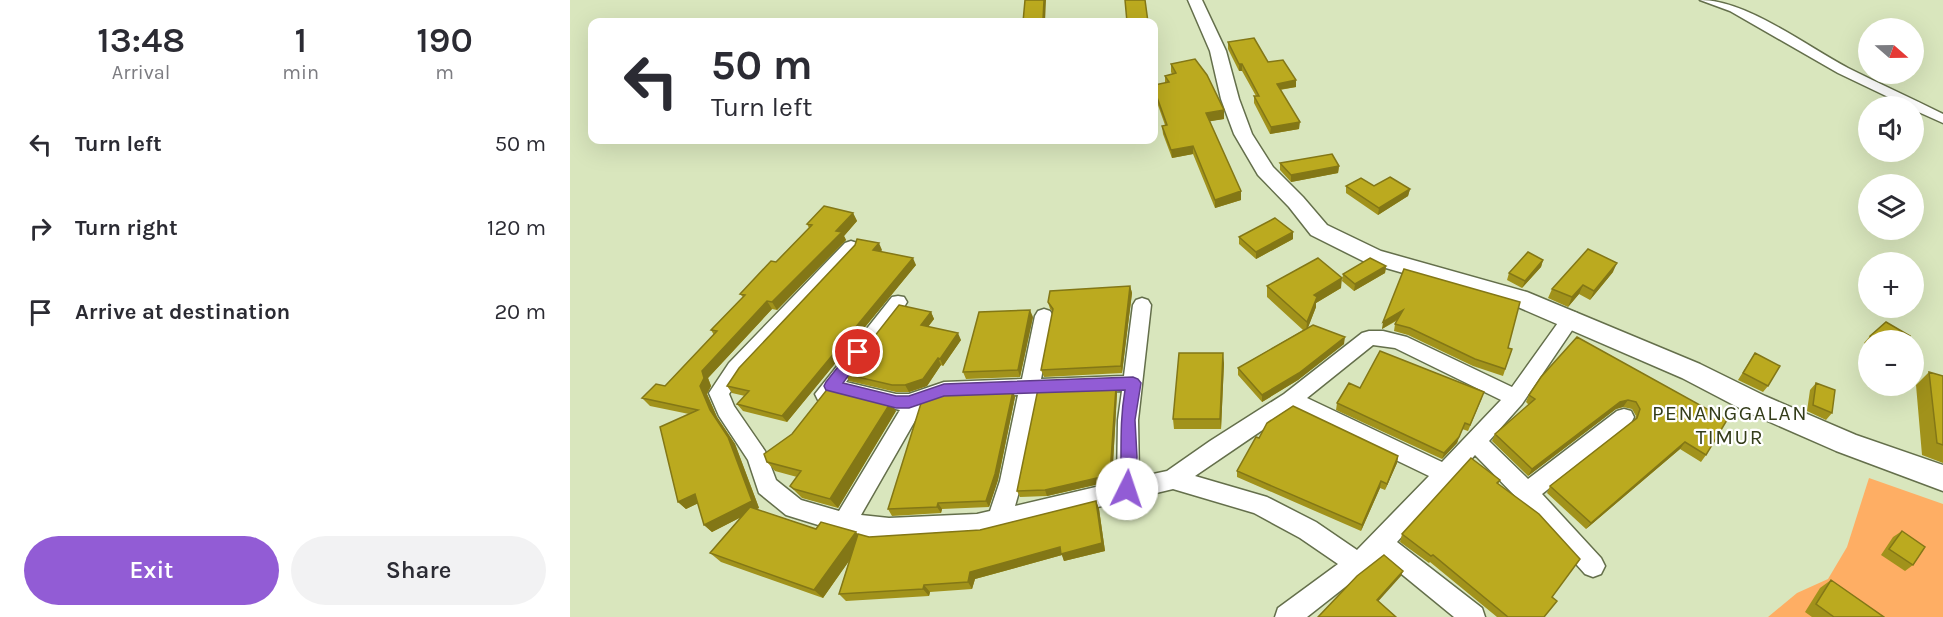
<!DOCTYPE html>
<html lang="en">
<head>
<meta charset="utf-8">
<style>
	:root { --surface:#fff; --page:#f2f2f3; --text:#2b2b33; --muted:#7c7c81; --accent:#925cd5 }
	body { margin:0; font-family:Karla,sans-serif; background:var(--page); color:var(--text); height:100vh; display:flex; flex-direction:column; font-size:22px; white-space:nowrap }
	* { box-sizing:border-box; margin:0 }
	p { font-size:20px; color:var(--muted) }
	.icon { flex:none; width:33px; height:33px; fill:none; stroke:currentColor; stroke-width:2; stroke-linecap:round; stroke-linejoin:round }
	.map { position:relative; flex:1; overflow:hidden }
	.panel { display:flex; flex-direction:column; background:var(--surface); width:570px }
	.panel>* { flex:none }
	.hud { position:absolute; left:18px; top:18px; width:570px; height:126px; border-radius:12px; box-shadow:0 6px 24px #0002; background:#fff; color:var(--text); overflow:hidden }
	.needle { width:39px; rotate:110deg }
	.buttons { position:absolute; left:1288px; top:18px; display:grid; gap:12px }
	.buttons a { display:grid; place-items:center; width:66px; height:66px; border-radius:50%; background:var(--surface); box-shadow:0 6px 24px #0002; font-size:30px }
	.pin { position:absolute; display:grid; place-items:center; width:51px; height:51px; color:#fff; margin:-26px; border:3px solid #fff; border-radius:50%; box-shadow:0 2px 6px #0007 }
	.me { position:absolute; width:66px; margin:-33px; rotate:4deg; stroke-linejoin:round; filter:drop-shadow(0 0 4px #0008) }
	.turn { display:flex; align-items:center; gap:21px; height:126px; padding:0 24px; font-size:27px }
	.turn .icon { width:78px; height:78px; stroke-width:2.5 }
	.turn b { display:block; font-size:42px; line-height:51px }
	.eta { display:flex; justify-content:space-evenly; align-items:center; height:102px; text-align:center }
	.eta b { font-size:36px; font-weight:600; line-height:42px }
	.action { display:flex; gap:12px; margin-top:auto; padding:12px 24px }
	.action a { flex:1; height:69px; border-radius:36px; background:var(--accent); color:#fff; font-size:24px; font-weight:600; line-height:69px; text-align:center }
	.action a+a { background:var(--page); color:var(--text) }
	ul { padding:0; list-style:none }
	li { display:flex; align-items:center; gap:18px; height:84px; padding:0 24px }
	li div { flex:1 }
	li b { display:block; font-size:22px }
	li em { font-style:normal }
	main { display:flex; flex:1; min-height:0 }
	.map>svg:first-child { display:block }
	.green { fill:#feae64 }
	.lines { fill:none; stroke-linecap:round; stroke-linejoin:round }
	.street-casing { stroke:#646f4b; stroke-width:3 }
	.secondary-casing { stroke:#646f4b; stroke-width:3 }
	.street { fill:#fff; fill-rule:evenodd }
	.secondary { fill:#fff; fill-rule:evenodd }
	.wall { fill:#a1921b }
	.shaded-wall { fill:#837716 }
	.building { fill:#bbaa1f; stroke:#837716; stroke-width:1.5 }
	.route { fill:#925cd5; stroke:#5f3c8a; stroke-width:1.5 }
	.labels { text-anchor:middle; stroke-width:4.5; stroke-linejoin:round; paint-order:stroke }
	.quarter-label { font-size:21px; letter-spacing:1.5px; fill:#343d1a; stroke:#fff }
</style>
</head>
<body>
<main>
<section class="panel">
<div class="eta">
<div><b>13:48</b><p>Arrival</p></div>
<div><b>1</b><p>min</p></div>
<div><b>190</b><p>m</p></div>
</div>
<ul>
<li><svg class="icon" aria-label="left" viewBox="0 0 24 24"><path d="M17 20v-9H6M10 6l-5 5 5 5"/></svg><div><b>Turn left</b></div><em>50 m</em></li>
<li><svg class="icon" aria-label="right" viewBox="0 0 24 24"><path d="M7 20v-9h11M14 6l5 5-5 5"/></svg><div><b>Turn right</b></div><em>120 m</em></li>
<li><svg class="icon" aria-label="arrive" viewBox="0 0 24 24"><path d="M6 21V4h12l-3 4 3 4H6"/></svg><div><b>Arrive at destination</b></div><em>20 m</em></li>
</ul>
<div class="action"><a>Exit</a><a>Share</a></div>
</section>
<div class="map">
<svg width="1373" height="617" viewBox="0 0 1373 617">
	<rect width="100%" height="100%" fill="#d9e6bd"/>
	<path class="green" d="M1299,478l74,26v113h-175l29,-24 31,-14 19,-32z"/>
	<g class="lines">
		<g class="street-casing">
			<path id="street" d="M1130,0c47,0 106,46 148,68 32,16 63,30 95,46v9l-29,-13v-4h-7l-69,-33 -108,-62z
				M281,241l6,2 2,4 -2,4 -114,122 -14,21 5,12 31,45 11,29 25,20 38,11 61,-101 -64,-15c-6,7 -10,7 -18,5l-3,-6 77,-97 6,-1 6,1 3,5 -3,5 -58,75 50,12h13l35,-12 78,-3 13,-63 3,-5 6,-2 6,2 3,5 -12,63 83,-3 9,-71 3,-5 6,-2 6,2 3,5 -13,115 1,57 28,-6 43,-30 74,-47 78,-61 7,-2h14l24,6 105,50 53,-74 6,-2 6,2 3,5 -3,5 -55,81 -33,37 39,38 89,-68 7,-2 7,2 3,6 -3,6 -89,71 59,64 4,8 -4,8 -8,3 -8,-3 -66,-74 -44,-45 -78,87 85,66 3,9h-31l-72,-59 -75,59h-32l3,-9 60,-44 -38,-26 -46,-25 -81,-24 -196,47 -88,4 -45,-7 -58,-18 -27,-22 -11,-33 -29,-44 -10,-23 20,-30 116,-120zM803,345l22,3 106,52 -59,62 -135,-64zM552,391l-4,29 -1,62 -102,24 7,-25 16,-87zM448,395l-18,86 -10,30 -13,3 -88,4 -28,-3 63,-110 20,-7zM722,410l137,66 -72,74 -41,-28 -49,-25 -72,-21z"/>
		</g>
		<g class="secondary-casing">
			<path id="secondary" d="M618,0h14l24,51 13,48 13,35 21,33 30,30 24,28 54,26 146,41 173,72 65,32 91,39 87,30v26l-107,-40 -89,-39 -65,-34 -171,-74 -146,-42 -54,-27 -22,-28 -31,-32 -24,-41 -13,-35 -11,-48z"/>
		</g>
		<use href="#street" class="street"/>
		<use href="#secondary" class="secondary"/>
	</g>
	<path class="wall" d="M455,0l20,22h-22z
		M658,42l40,20 28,25 -16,3 19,39 -29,5 -16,-31v-7h2l-14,-25h-3l-11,-22z
		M601,64l53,55 -15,2 32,70v9l-26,8 -22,-54 -21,4 -9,-24 -1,-8 3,-1 -11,-31v-9l11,-2v-7l7,-2 -1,-2z
		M710,163l59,3 -1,7 -47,9 -11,-12z
		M776,186h28l36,3 -2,7 -30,19 -32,-22z
		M283,213l4,8 -13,15 2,4 -69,70 -5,-1 -64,69 3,8 -4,8 10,23 18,27 24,64 -3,1 60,20 42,5 11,3 111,-7 116,-29 3,8 6,42 -41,10 -2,-6 -87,24 -3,10 -42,3 -1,4 -83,5 -7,-7 10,-33 -26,37 -102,-36 -11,-9 31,-36 -29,15 -8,-7 -6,-22 -12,6 -8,-7 11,-88 -39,-8 -8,-8 23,-12 49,-51 -3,-5 32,-33 -3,-3 36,-32 33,-34 -2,-4z
		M669,237l54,2 -37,20 -17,-15z
		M312,250l-1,2 35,13 -129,157 -44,-11 -6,-7 8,-8 -13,-3 -5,-7z
		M973,260l-2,7 -19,21 -15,-8 2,-7z
		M816,266l-1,7 -31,18 -12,-10 1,-7z
		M834,269l104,79 4,1 -9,27 -30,-10 -65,-31 -14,-4 1,-7 3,-4 -16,9z
		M1043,272l-23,28 -11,-6 -11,13 -20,-9 4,-9z
		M560,286l2,7 -10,80 -78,4 -3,-7 12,-58 -3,-3 -2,-7z
		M697,286l74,2 -25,15v4l-8,20 36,17 -46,36 -36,22 -24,-27v-7l65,-38 -36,-33z
		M361,312l3,7 -6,8 33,13 -18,26 -2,-1 -14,21 -18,6h-13l-47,-11 -4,-7z
		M463,317l-13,60 -54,2 -3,-7z
		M1300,336h40l-4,4h-37v7l-5,-4z
		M1007,337l129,118 -5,7 -21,-13 -94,80 -39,-36 3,-7 85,-66 1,-4 -4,-7 -9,-2 -7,2 -88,67 -36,-35 3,-7 34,-29 -3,-3 3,-7z
		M1185,353l13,33 -5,6 -25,-12z
		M654,363l-3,66h-47l-1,-10z
		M1359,372l14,4v87l-21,-8 -6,-70z
		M1246,383l16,30 -6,7 -19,-9 3,-21z
		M546,387l1,6 -5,88 -65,15 -27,1 -3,-6z
		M790,388l122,10 -14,33 -6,-2 -5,14 -15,16 -106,-49 1,-7z
		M443,391l2,6 -17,83 -9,27 -47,2 -1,4 -49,3 -4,-7z
		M326,411l-58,97 -36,-10 -12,-12 7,-9 -22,-6 -8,-9z
		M689,438l139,18 -1,7 -12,27 -5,-2 -19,43 -124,-54v-6z
		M930,480l-2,4 47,133h-48l-67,-55 -1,1 -29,-21 2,-8z
		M1332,531l11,34 -8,6 -24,-16 12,-18z
		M1261,580l53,37h-72l-7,-5 15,-24z"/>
	<path class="shaded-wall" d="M474,0h2l-1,22h-2v-2z
		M669,64h3v7h-3z
		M726,80v7l-19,3v-6z
		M654,110v9l-18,3v-9z
		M730,122l-1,7 -29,5 1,-7z
		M623,146v8l-21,4 -1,-8z
		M769,166l-1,7 -47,9v-7z
		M840,189l-2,7 -30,19 1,-7z
		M671,191v9l-26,8v-8z
		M283,213l4,8 -13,15 2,4 -69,70 -5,-8z
		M723,232v7l-37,20v-7z
		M309,243l3,7 -6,7 -3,-7z
		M343,258l3,7 -129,157 -5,-6z
		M973,260l-2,7 -19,21 3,-7z
		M1047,263l-4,9 -23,28 4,-9z
		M816,266l-1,7 -31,18 1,-7z
		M772,278l-1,10 -25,15v4l-10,26 1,-11 7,-27z
		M1013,285l-4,9 -11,13 4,-10z
		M560,286l2,7 -10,80 -1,-7z
		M197,301l5,8 -64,69 3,8 -4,8 10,23 18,27 24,64 -47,24 -8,-7 6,-115 -10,-24 2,-15z
		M460,310l3,7 -13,60 -2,-7z
		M833,310l-2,7 -19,12 1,-7z
		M361,312l3,7 -10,13 -3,-7z
		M388,333l3,7 -18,26 -3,-7z
		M775,337l-1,7 -46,36 -36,22v-7z
		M653,353l1,10 -3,66 -1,-10z
		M368,358l3,7 -14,21 -18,6 -4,-7z
		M546,387l1,6 -5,88 -65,15 -2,-6z
		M443,391l2,6 -17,83 -9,27 -3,-6z
		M1058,400l-5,7 -7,2 -88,67 4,-7 88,-67z
		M321,402l5,9 -58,97 -8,-9z
		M892,429l-5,14 -15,16 2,-6z
		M1115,442l-5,7 -94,80 5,-6z
		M828,456l-1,7 -12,27 2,-6z
		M811,481l-1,7 -19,43 1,-6z
		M125,494l8,7 -17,8 -8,-7z
		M526,501l3,8 6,42 -41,10 -2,-6 -87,24 -3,10 -4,-7 2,-10 90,-25z
		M368,503l4,6 -1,4 -4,-6z
		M286,532l7,9 -40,57 -9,-8z
		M833,571l-2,5 -26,29 2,-5z
		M354,585l6,7 -1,4 -6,-7z"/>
	<path class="building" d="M455,0h19l-1,20 -20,2z
		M555,0h20l3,22h-21z
		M684,38l14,24 15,-2 13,20 -19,4 23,38 -29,5 -17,-31h5l-17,-32h-3l-11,-22z
		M625,59l12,16 17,35 -18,3 35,78 -26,9 -22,-54 -22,4 -9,-24 5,-1 -13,-36v-4l15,-3 -4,-6 11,-3 -5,-9z
		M762,154l7,12 -48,9 -11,-12z
		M820,177l20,12 -31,19 -33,-22 15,-8 13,8z
		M254,206l29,7 -17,18 6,1 -70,70 -5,-1 -65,70 2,7 -4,8 10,24 18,27 24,64 -48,24 -9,-31 -17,8 -18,-75 38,-17 -56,-12 14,-14 9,2 52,-55 -6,-1 34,-35 -5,-1 31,-33 5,1 36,-37 -5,-1z
		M705,218l18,14 -37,20 -17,-15z
		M287,239l22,4 -6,7 40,8 -131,158 -45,-12 12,-13 -22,-5 12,-18 116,-123z
		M1018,249l29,14 -23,28 -11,-6 -11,12 -20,-8z
		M958,252l15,8 -18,21 -16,-8z
		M748,258l24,20 -28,17 3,2 -10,25 -40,-36z
		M800,258l16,8 -31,18 -12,-10z
		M834,269l116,33 -12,46 4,1 -7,20 -30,-10 -65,-31 -15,-4 8,-14 -20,12z
		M560,286l-9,80 -80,4 12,-61 -5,-7 2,-11z
		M329,305l32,7 -10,13 37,8 -18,26 -2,-1 -15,21 -18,6h-13l-47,-11z
		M460,310l-12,60 -55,2 16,-60z
		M1316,322l24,14 -4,4h-29l-7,-4z
		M743,325l32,12 -46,36 -37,22 -24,-27z
		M1007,337l150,83 -21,35 -21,-13 -94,81 -41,-37 87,-68 3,-9 -4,-7 -8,-2 -8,2 -88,67 -37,-35 40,-35 -6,-4 12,-18z
		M810,351l104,41 -14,33 -5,-2 -6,14 -15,16 -107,-50 12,-20 11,5z
		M609,353h44l-3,66h-47z
		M1185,353l25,13 -12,20 -25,-13z
		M1359,372l14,4v69l-6,-2z
		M1246,383l19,7 -3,23 -19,-8z
		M259,387l62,15 -61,97 -36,-10 -4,-3 11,-15 -34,-9 -3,-8 28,-20z
		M546,387l-6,88 -65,15 -28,1 21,-102z
		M443,391l-18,83 -9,27 -48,2 -1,4 -49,2 34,-109 16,-5z
		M723,406l105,50 -11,28 -6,-3 -19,44 -125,-54 19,-34 3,1 8,-15z
		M901,458l29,22 -3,3 42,31 41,45 -28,38 5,4 -13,16h-36l-75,-62 -2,1 -29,-22z
		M526,501l6,42 -41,11 -1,-7 -90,25 -2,10 -44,3 -1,4 -84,5 19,-60 11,3 111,-7z
		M180,507l66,22 5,-7 35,10 -42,58 -104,-37z
		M1332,531l23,16 -12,18 -24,-16z
		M814,555l19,16 -26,29 19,17h-78l39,-41z
		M1261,580l53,37h-50l-18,-13z"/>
	<path class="route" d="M288,347l5,1 2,4 -22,31 53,13h13l35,-12 189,-7 5,2 3,4 -6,37 2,37 -4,38 -6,2 -6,-2c-5,-11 0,-26 0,-38 0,-24 0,-44 4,-67l-181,6 -35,12h-13l-70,-18 -2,-4 2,-4 27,-34z"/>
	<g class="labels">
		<g class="quarter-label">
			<text x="1160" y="420">PENANGGALAN<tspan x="1160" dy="24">TIMUR</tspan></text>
		</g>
	</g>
</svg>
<div class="buttons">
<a><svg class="needle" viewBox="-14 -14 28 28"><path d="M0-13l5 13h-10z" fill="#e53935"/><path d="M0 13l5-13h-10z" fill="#7c7c81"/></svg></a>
<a><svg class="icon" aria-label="sound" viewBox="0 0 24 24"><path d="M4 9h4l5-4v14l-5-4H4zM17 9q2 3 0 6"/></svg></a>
<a><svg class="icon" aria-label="layers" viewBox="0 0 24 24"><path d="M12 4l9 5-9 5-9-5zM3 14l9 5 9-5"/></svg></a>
<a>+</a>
<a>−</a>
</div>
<div class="pin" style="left:288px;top:352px;background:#d93025"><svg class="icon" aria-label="arrive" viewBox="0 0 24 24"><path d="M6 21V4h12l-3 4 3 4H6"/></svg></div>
<svg class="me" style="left:557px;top:489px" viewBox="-20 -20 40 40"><circle r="19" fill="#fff"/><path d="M0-13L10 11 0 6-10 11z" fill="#925cd5"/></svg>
<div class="hud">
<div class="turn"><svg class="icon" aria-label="left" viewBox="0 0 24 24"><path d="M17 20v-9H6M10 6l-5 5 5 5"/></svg><div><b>50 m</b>Turn left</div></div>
</div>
</div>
</main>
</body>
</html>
